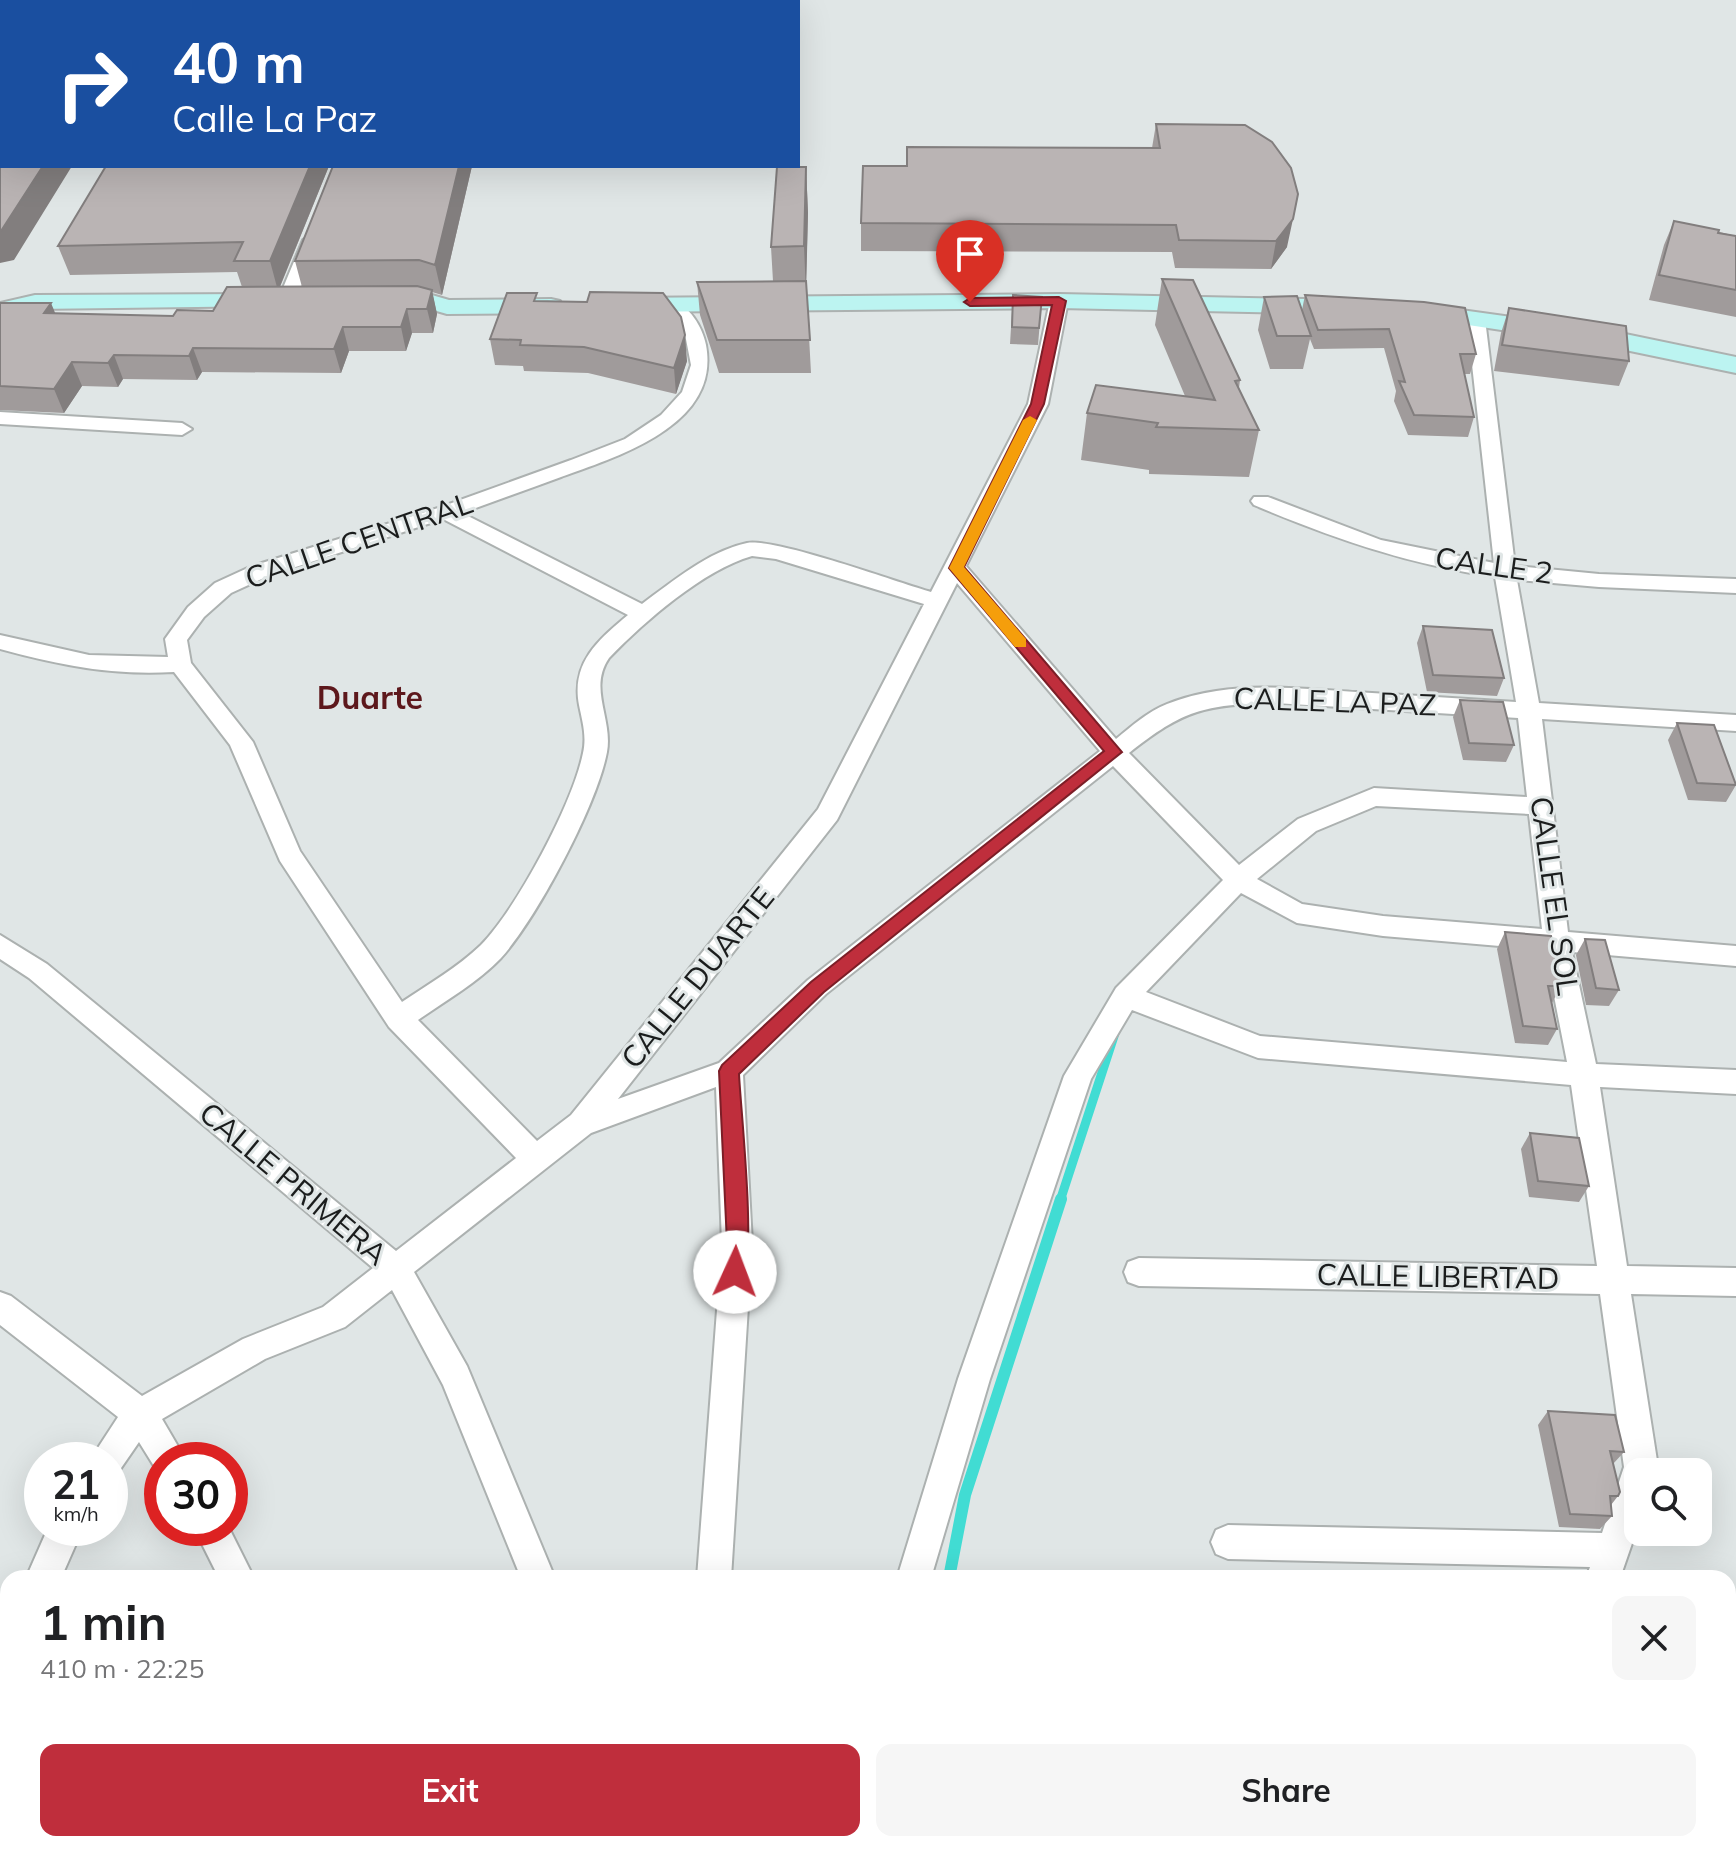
<!DOCTYPE html>
<html lang="en">
<head>
<meta charset="utf-8">
<style>
	:root { --surface:#fff; --page:#f6f6f6; --text:#202124; --muted:#757577; --accent:#bf2e3c }
	body { margin:0; font-family:Mulish,sans-serif; background:var(--page); color:var(--text); height:100vh; display:flex; flex-direction:column; font-size:30px; white-space:nowrap }
	* { box-sizing:border-box; margin:0 }
	p { font-size:26px; color:var(--muted) }
	.icon { flex:none; width:44px; height:44px; fill:none; stroke:currentColor; stroke-width:2; stroke-linecap:round; stroke-linejoin:round }
	.map { position:relative; flex:1; overflow:hidden }
	.sheet { position:absolute; left:0px; top:1570px; width:1736px; height:282px; display:flex; flex-direction:column; background:var(--surface); border-radius:24px 24px 0 0; box-shadow:0 8px 32px #0002 }
	.sheet>* { flex:none }
	.guide { position:absolute; left:0px; top:0px; width:800px; height:168px; box-shadow:0 8px 32px #0002; background:#1a4fa0; color:#fff; overflow:hidden }
	.fabs { position:absolute; left:1624px; top:1458px; display:grid; gap:16px }
	.fabs a { display:grid; place-items:center; width:88px; height:88px; border-radius:16px; background:var(--surface); box-shadow:0 8px 32px #0002; font-size:40px }
	.speed { position:absolute; left:24px; top:1442px; display:flex; gap:16px; font-size:40px; font-weight:700; text-align:center }
	.speed>* { display:grid; place-content:center; width:104px; height:104px; border-radius:50%; background:var(--surface); box-shadow:0 8px 32px #0002; line-height:1 }
	.speed small { font-size:20px; font-weight:400 }
	.speed .limit { border:12px solid #d22; background:#fff; color:#111 }
	.pin { position:absolute; display:grid; place-items:center; width:68px; height:68px; color:#fff; margin:-82px -34px; border-radius:50% 50% 50% 0; rotate:-45deg; box-shadow:0 0 8px #0007 }
	.pin .icon { rotate:45deg }
	.me { position:absolute; width:88px; margin:-44px; rotate:2deg; stroke-linejoin:round; filter:drop-shadow(0 0 6px #0008) }
	.turn { display:flex; align-items:center; gap:28px; height:168px; padding:0 40px; font-size:36px }
	.turn .icon { width:104px; height:104px; stroke-width:2.5 }
	.turn b { display:block; font-size:56px; line-height:68px }
	.round { display:grid; place-items:center; flex:none; width:84px; height:84px; border-radius:16px; background:var(--page) }
	.overview { display:flex; align-items:center; justify-content:space-between; height:136px; padding:0 40px }
	h1 { font-size:48px; font-weight:700; line-height:60px }
	.button { display:flex; gap:16px; margin-top:auto; padding:16px 40px }
	.button a { flex:1; height:92px; border-radius:16px; background:var(--accent); color:#fff; font-size:32px; font-weight:700; line-height:92px; text-align:center }
	.button a+a { background:var(--page); color:var(--text) }
	.map>svg:first-child { display:block }
	.lines { fill:none; stroke-linecap:round; stroke-linejoin:round }
	.stream-far1 { stroke:#41dcd3; stroke-width:9 }
	.stream { stroke:#41dcd3; stroke-width:12 }
	.street-casing { stroke:#acb1b0; stroke-width:4 }
	.secondary-casing { stroke:#acb1b0; stroke-width:4 }
	.street { fill:#fff; fill-rule:evenodd }
	.secondary { fill:#bcf4f1; fill-rule:evenodd }
	.wall { fill:#a09b9b }
	.shaded-wall { fill:#827e7e }
	.building { fill:#bab4b4; stroke:#827e7e; stroke-width:2 }
	.route { fill:#bf2e3c; stroke:#7c1e27; stroke-width:2 }
	.slow { fill:#f59e0b }
	.labels { text-anchor:middle; stroke-width:6; stroke-linejoin:round; paint-order:stroke }
	.street-label { font-size:30px; fill:#1b1d1d; stroke:#e0e6e6 }
	.neighbourhood-label { font-size:32px; font-weight:bold; fill:#5d181c; stroke:#e0e6e6 }
</style>
</head>
<body>
<div class="map">
<svg width="1736" height="1851" viewBox="0 0 1736 1851">
	<rect width="100%" height="100%" fill="#e0e6e6"/>
	<g class="lines">
		<path class="stream-far1" d="M1060,1201l55,-168"/>
		<path class="stream" d="M949,1578l16,-83 96,-296
			M896,1851l1,-7"/>
		<g class="street-casing">
			<path id="street" d="M233,0h14l1,2h-14z
				M0,64h2v8h-2z
				M311,235l8,5 -23,60 -3,4h-12l-3,-4 25,-60z
				M1059,296l9,5 -20,103 -82,162 150,173c16,-13 31,-27 51,-35 60,-24 126,-16 189,-12 53,3 107,7 160,10l-21,-125c-87,-13 -160,-38 -241,-72l-3,-4 3,-4h14l113,43 113,23 -27,-244 3,-4h12l3,4 30,247 84,8 137,5v14l-137,-6 -82,-7 22,123 197,12v16l-194,-12 26,213 168,14v20l-164,-14 24,112 140,6v24l-136,-7 27,179 109,2v28l-105,-2 27,173 -1,5h-19v54l-18,52h-34l4,-11 -362,-8 -12,-5 -5,-12 5,-12 12,-5 374,8 22,-66 -24,-173 -461,-8 -11,-4 -4,-10 4,-10 11,-4 458,8 -26,-181 -313,-27 -126,-48 -41,69 -101,300 -59,199h-34l61,-199 106,-303 52,-88 107,-108 -110,-114 -287,228 -83,81 9,168 -21,335h-34l25,-335 -6,-156 -125,46 -177,139 53,94 88,212h-34l-78,-193 -51,-95 -47,37 -80,32 -103,60 24,41h-24v13l-5,-2 -18,-29 -20,29 -9,4v-15h-20l28,-43 -118,-92v-33l11,4 131,100 101,-57 80,-32 50,-39 -344,-290 -29,-19v-24l47,29 349,287 120,-93 -127,-131 -109,-166 -50,-116 -56,-73c-60,4 -116,-7 -174,-23v-14l89,20 79,2 -3,-18 23,-32 27,-24 37,-17 186,-58 133,-48 54,-21 36,-24 21,-23 9,-27 -7,-36 -23,-24 9,-5c20,5 32,27 36,45 15,80 -87,111 -145,132 -33,12 -66,24 -99,36l180,91c31,-23 67,-53 105,-61 29,-5 149,39 184,49l97,-188 22,-103zM443,519l185,96c-30,25 -57,48 -49,90 3,15 8,31 4,48 -10,50 -66,155 -102,192 -23,22 -52,39 -79,57l-102,-151 -47,-109 -62,-79 -4,-23 17,-23 27,-24 37,-17zM752,556l24,3 148,45 -106,205 -247,306 -34,26 -119,-121c27,-19 59,-37 83,-62 36,-40 96,-153 106,-206 6,-33 -19,-64 2,-94 35,-36 94,-88 143,-102zM957,583l143,168 -292,229 -89,83 -101,36 219,-279zM1275,703l243,15 9,79 -153,-9 -76,31 -59,46 -110,-112c56,-44 75,-48 146,-50zM1376,806l153,8 13,115 -159,-13 -81,-12 -45,-25 59,-48zM1241,893l56,30 86,13 162,14 22,112 -307,-26 -114,-44z
				M0,412l182,11 10,6 -10,6 -182,-11z
				M48,1528h35l-22,50h-35z
				M194,1528h35l25,50h-35z
				M47,1844h38v7h-38z
				M424,1844h45l3,7h-45z
				M668,1844h38l-1,7h-38z
				M731,1844h46l-3,7h-46z
				M849,1844h38l-1,7h-38z
				M1141,1844h155l3,7h-155z
				M1536,1844h38v7h-38z"/>
		</g>
		<g class="secondary-casing">
			<path id="secondary" d="M388,293h37l24,7 102,-1 9,2 3,5 -3,5 -9,2 -104,1 -24,-7 -44,-2 -3,-5 3,-5z
				M268,294l9,2 3,5 -3,5 -242,3 -35,9v-15l35,-8z
				M1059,294l292,6 9,2 3,5 -3,5 -9,2 -292,-6 -436,4 -9,-2 -3,-5 3,-5 9,-2z
				M1418,304l188,26 130,27v16l-130,-27 -197,-30 -3,-5 3,-5z"/>
		</g>
		<use href="#street" class="street"/>
		<use href="#secondary" class="secondary"/>
	</g>
	<path class="wall" d="M1156,124l131,123 -16,22 -96,-1 -3,-16 -311,-1v-28l45,-57 246,-18z
		M329,166l-49,121h22l-7,-26 177,-95 -30,129 -10,-3 5,22 -4,19h-21l-6,18h-57l-8,22 -139,-1 -5,8 -74,-1 -5,8 -36,-1 -18,27 -64,-3v-107l55,10 118,3 40,-5 29,-24 -5,-15 -167,3 -12,-29z
		M806,167l2,46 -2,68 5,92h-92l-19,-58 -3,-33 76,-1 -2,-34z
		M1674,221l62,15v81l-87,-17 15,-55z
		M1162,279l78,101 -1,8 20,42 -10,47 -100,-3v-4l-68,-10 6,-47 98,-17 -30,-71z
		M1013,295l29,2 -4,48 -28,-1z
		M1305,295l171,59 -6,20h-6l10,43 -6,20 -60,-2 -14,-34 2,-10 -12,-43 -70,1 -4,-10 -7,30h-33l-12,-39 6,-33 38,13z
		M538,301l149,60 -11,33 -88,-21 -64,-2 -1,-5 -28,-1 -5,-26z
		M1509,308l120,53 -10,25 -125,-15 7,-38z
		M1423,626l81,52 -7,18 -70,-4 -10,-49z
		M1460,700l54,45 -8,17 -43,-2 -10,-43z
		M1677,723l59,62 -10,17 -38,-2 -20,-60z
		M1505,932l56,54 -9,17 5,26 -9,16 -33,-2 -18,-94z
		M1585,939l34,51 -10,16 -23,-1 -10,-50z
		M1530,1133l59,53 -10,16 -50,-5 -8,-48z
		M1548,1411l76,41 -11,12 5,32 -7,9 1,11 -12,13 -41,-2 -21,-102z"/>
	<path class="shaded-wall" d="M43,166h29l-58,94 -14,3v-32z
		M310,166h19l-51,125 -8,-30z
		M459,166h13l-30,129 -7,-30z
		M806,167l2,46 -2,81 -2,-48z
		M1293,219l-6,28 -16,22 5,-28z
		M432,290l5,24 -4,19 -6,-24z
		M51,303l10,24 -17,-14z
		M407,309l5,24 -6,18 -5,-24z
		M343,327l6,24 -8,22 -7,-24z
		M685,335l2,26 -11,33 -2,-26z
		M193,348l9,24 -5,8 -8,-24z
		M114,355l9,24 -5,8 -10,-24z
		M72,362l10,24 -18,27 -10,-24z"/>
	<path class="building" d="M8,0h58l1,2h-58z
		M120,0h104l1,2h-104z
		M272,0h93l1,2h-106z
		M0,93h2v73h41l-42,65h-1z
		M1156,124l89,1 27,17 19,26 7,26 -5,25 -17,22 -97,-1 -3,-15 -315,-2 2,-57h44v-19l253,1z
		M106,166h204l-40,95h-36l9,-19 -185,4z
		M333,166h126l-24,99 -16,-5 -124,1z
		M777,167h29l-2,79 -33,1z
		M1674,221l45,9 -1,3 18,3v54l-77,-15z
		M1162,279l31,1 47,100 -5,1 24,49 -103,-3 2,-4 -71,-10 9,-28 119,15z
		M806,281l4,59h-93l-20,-58z
		M417,286l15,4 -5,19h-20l-6,18h-58l-9,22 -141,-1 -4,8 -75,-1 -6,8 -36,-1 -18,27 -54,-3v-83h51l-7,10 129,3 4,-6 36,1 14,-24z
		M590,292l73,1 18,24 4,18 -11,33 -90,-21 -64,-2 1,-5 -31,-1 17,-46h30l-3,8 53,1z
		M1013,295l29,2 -3,31 -27,-1z
		M1305,295l119,7 41,6 11,46h-16l14,63 -60,-2 -15,-34 6,1 -16,-53 -71,1z
		M1297,296l14,40h-34l-13,-39z
		M1509,308l117,18 3,35 -127,-16z
		M1423,626l69,4 12,48 -71,-3z
		M1460,700l43,2 11,43 -45,-2z
		M1677,723l37,2 22,60 -39,-2z
		M1505,932l46,4 10,50h-13l9,43 -34,-3z
		M1585,939l20,1 14,50 -23,-2z
		M1530,1133l49,5 10,48 -51,-5z
		M1548,1411l67,4 9,37 -14,-1 10,41 -2,4h-8l2,20 -42,-2z"/>
	<path class="route" d="M1059,297l7,4 -22,103 -80,163 158,185 -298,240 -85,82c2,39 17,176 4,205l-8,3 -7,-3 -3,-7 2,-29 -8,-172 3,-6 89,-83 293,-231 -155,-183 82,-164 21,-99 -82,1 -6,-4 6,-4z"/>
	<path class="slow" d="M1030,416l7,4 -73,147 62,72v8h-11l-66,-79 74,-148z"/>
	<g class="labels">
		<g class="street-label">
			<text transform="translate(359 541) rotate(-19)" y="10">CALLE CENTRAL</text>
			<text transform="translate(1494 566) rotate(8)" y="10">CALLE 2</text>
			<text transform="translate(1335 702) rotate(2)" y="10">CALLE LA PAZ</text>
			<text transform="translate(1554 896) rotate(82)" y="10">CALLE EL SOL</text>
			<text transform="translate(698 978) rotate(-51)" y="10">CALLE DUARTE</text>
			<text transform="translate(293 1184) rotate(40)" y="10">CALLE PRIMERA</text>
			<text transform="translate(1438 1277) rotate(1)" y="10">CALLE LIBERTAD</text>
		</g>
		<g class="neighbourhood-label">
			<text x="370" y="709">Duarte</text>
		</g>
	</g>
</svg>
<div class="fabs">
<a><svg class="icon" aria-label="search" viewBox="0 0 24 24"><circle cx="10" cy="10" r="6"/><path d="M15 15l6 6"/></svg></a>
</div>
<div class="speed"><div>21<small>km/h</small></div><div class="limit">30</div></div>
<div class="pin" style="left:970px;top:302px;background:#d93025"><svg class="icon" aria-label="arrive" viewBox="0 0 24 24"><path d="M6 21V4h12l-3 4 3 4H6"/></svg></div>
<svg class="me" style="left:735px;top:1272px" viewBox="-20 -20 40 40"><circle r="19" fill="#fff"/><path d="M0-13L10 11 0 6-10 11z" fill="#bf2e3c"/></svg>
<div class="guide">
<div class="turn"><svg class="icon" aria-label="right" viewBox="0 0 24 24"><path d="M7 20v-9h11M14 6l5 5-5 5"/></svg><div><b>40 m</b>Calle La Paz</div></div>
</div>
<section class="sheet">
<div class="overview"><div><h1>1 min</h1><p>410 m · 22:25</p></div><a class="round"><svg class="icon" aria-label="close" viewBox="0 0 24 24"><path d="M6 6l12 12M18 6L6 18"/></svg></a></div>
<div class="button"><a>Exit</a><a>Share</a></div>
</section>
</div>
</body>
</html>
